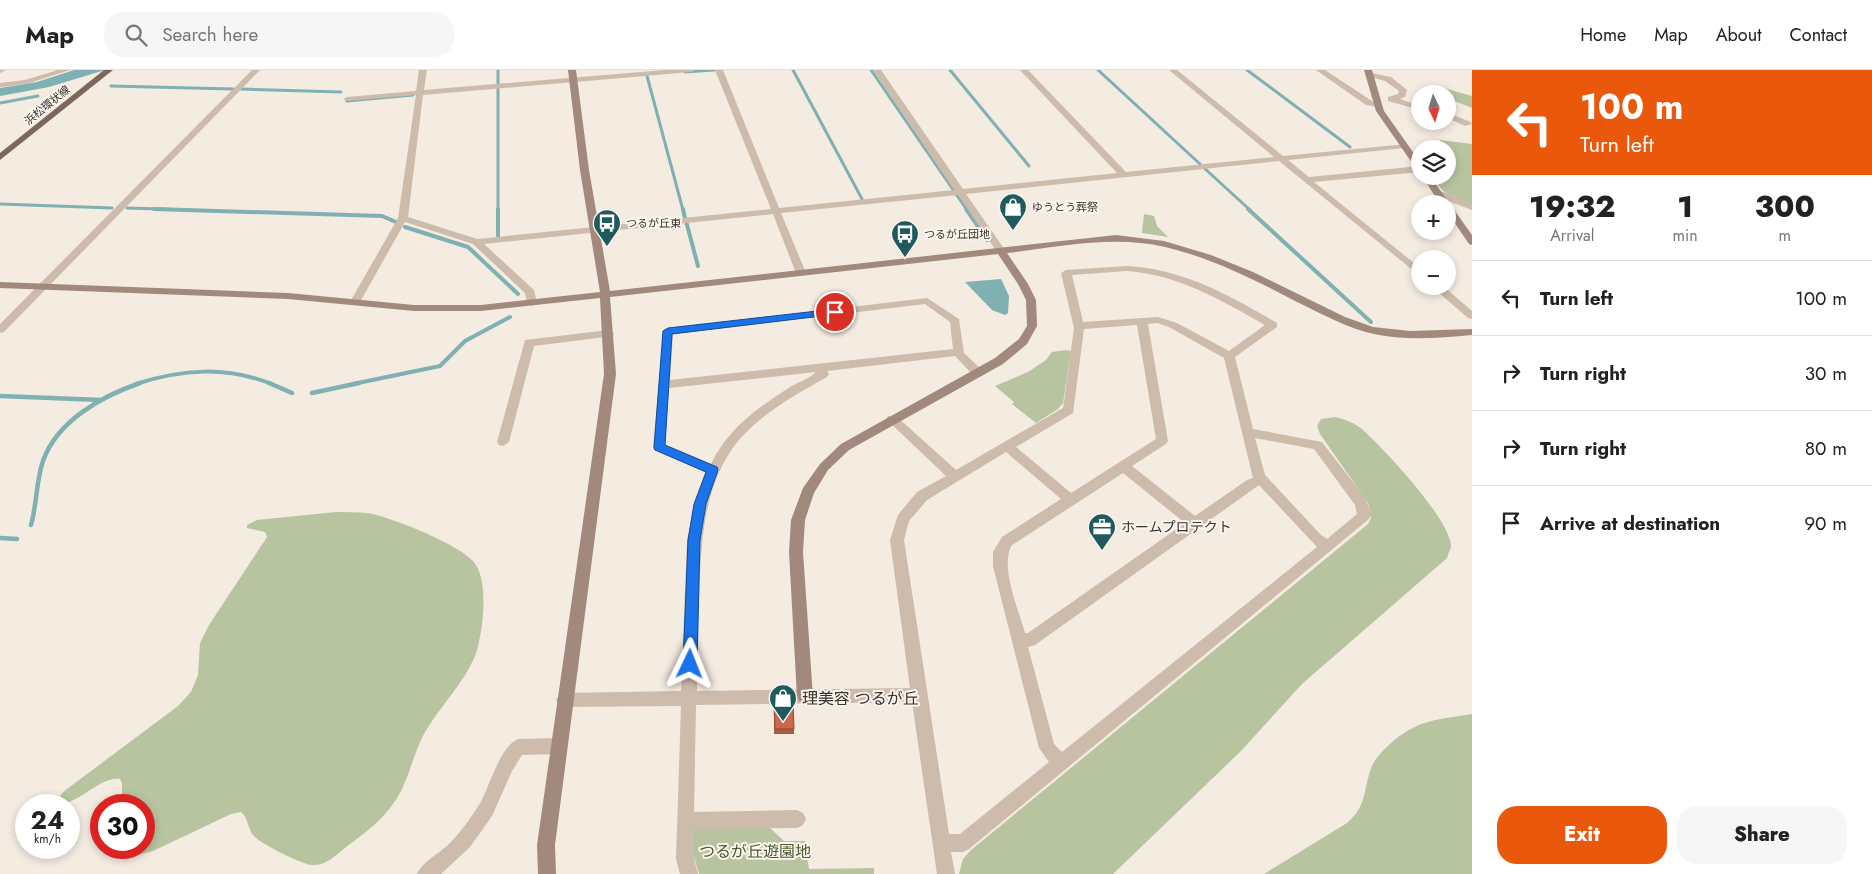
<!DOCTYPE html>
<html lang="en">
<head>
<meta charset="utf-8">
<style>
	:root { --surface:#fff; --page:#f6f6f6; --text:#222; --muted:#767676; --line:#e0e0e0; --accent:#ea580c }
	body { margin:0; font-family:Jost,"Noto Sans JP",sans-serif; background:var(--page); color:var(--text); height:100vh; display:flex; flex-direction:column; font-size:19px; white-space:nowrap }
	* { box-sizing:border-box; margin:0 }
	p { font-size:16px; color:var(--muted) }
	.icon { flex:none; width:28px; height:28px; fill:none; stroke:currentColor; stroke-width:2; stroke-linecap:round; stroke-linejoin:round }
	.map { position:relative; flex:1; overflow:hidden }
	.side { display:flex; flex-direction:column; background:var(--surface); width:400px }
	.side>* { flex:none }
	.hud { background:#ea580c; color:#fff; overflow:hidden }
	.needle { width:32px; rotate:176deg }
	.controls { position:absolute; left:1411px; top:15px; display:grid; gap:10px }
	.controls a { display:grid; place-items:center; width:45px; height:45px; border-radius:50%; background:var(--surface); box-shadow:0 2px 8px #0003; font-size:25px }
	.speed { position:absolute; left:15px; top:724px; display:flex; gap:10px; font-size:25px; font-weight:700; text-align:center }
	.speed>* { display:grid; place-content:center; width:65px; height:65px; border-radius:50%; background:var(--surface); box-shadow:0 2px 8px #0003; line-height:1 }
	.speed small { font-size:12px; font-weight:400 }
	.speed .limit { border:8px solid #d22; background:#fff; color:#111 }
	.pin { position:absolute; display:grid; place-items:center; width:42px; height:42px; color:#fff; margin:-21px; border:2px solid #fff; border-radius:50%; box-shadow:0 1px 5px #0007 }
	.me { position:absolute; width:55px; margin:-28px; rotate:2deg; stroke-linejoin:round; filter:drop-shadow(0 0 4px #0008) }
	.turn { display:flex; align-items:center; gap:18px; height:105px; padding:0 25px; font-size:22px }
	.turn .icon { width:65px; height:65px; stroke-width:2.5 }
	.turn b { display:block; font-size:35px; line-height:42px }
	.eta { display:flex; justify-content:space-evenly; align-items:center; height:85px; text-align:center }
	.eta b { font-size:30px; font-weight:800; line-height:35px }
	.cta { display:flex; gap:10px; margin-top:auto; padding:10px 25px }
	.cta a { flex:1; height:58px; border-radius:20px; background:var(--accent); color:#fff; font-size:20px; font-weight:800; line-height:58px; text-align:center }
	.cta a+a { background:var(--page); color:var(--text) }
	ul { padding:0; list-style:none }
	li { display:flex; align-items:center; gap:15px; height:75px; padding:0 25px; border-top:1px solid var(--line) }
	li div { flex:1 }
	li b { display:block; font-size:19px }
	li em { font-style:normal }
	header { display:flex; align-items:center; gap:30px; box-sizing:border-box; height:70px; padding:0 25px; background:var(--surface); border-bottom:1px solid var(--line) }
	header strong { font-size:24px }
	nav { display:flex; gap:28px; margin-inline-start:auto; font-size:18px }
	.search { width:350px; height:45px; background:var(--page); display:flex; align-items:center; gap:12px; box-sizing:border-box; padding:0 18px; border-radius:20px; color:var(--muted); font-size:19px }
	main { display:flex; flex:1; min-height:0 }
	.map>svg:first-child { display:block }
	.green { fill:#b8c4a0 }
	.water { fill:#7fb0b2 }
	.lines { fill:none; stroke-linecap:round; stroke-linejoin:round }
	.stream-far2 { stroke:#7fb0b2; stroke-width:3 }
	.stream-far1 { stroke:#7fb0b2; stroke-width:4 }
	.stream { stroke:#7fb0b2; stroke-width:4.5 }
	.street { fill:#cdbbac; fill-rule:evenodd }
	.secondary { fill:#a18a7d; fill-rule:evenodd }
	.primary { fill:#7d675c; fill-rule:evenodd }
	.wall { fill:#ac5a40 }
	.building { fill:#c8694b; stroke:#8c4a34 }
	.route { fill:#1a73e8; stroke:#114b97 }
	.labels { text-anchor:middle; stroke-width:4; stroke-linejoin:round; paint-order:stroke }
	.far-street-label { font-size:11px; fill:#3b302b; stroke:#fbf5ee }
	.far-poi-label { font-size:11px; fill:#3b302b; stroke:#fbf5ee; text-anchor:start }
	.poi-label { font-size:14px; fill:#3b302b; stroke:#fbf5ee; text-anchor:start }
	.near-poi-label { font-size:16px; fill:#3b302b; stroke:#fbf5ee; text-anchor:start }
	.near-park-label { font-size:16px; fill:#4a5a2e; stroke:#fbf5ee }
</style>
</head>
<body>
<header>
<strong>Map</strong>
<div class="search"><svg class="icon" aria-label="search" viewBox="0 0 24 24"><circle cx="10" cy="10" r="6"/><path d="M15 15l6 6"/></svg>Search here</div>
<nav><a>Home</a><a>Map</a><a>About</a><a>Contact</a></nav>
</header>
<main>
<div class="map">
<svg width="1472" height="804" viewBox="0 0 1472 804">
	<rect width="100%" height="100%" fill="#f4ebe1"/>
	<path class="green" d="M1444,18l28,8v12l-20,-8 2,-4 -14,-7z
		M1440,70l32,4v61l-29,-14 -12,-15h17v-27h-7z
		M1144,144l10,2 3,10 11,11 -26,-4z
		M1066,280l5,1 -8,52 -5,6 -22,14 -24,-19 2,-2 -19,-16 33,-14 18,-12 6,-8z
		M1336,347c10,3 19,6 27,13 20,18 89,91 88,117 -1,3 -3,7 -4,11l-145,126 -62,68 -127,122h-154l4,-15 8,-9 397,-326 3,-6 -3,-15 -48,-69 -3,-8 4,-7z
		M336,442c10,0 21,0 31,1 22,3 91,31 106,48 17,18 10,73 2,95 -11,27 -33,48 -48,73 -12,19 -16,42 -26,62 -13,25 -33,40 -55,56 -10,8 -20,19 -33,18 -10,0 -54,-22 -60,-30 -6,-8 -4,-16 -12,-23l-10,2 -78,37 -12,3 -9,-3 -2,-3h14v-43h-22v-22l-2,-4c-21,-3 -44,29 -64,24l7,-11 115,-86 13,-14 7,-17 2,-32 9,-18 58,-88 -2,-5 -18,-4v-3l10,-5z
		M1472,644v160h-208l83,-51c18,-16 16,-27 22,-48 3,-14 11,-22 21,-31 28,-25 47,-24 82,-30z
		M769,757l15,14h21l4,28 65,-1v6h-175l-5,-17v-29z"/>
	<path class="water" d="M74,0h31l-56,17 -49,9v-8l37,-6z
		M1001,209l8,17 -1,17 -3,2 -13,-5 -27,-28z"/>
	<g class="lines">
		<path class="stream-far2" d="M498,0v14
			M793,0l69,129
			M871,0l96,140
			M950,0l79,96
			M1098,0l102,94
			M1247,0l103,77
			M685,2l29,-2
			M647,6l36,134
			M111,16l122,3
			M498,18v122
			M241,19l100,3
			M347,31l66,-6
			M0,33l38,-7
			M1203,97l47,43
			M0,134l112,4
			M127,138l66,2"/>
		<path class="stream-far1" d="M154,139l228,7 14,6
			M498,139v28
			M683,139l2,9
			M966,139l21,31
			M1248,139l123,113
			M686,151l12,45
			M405,157l63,20 50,47
			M136,314c46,-15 90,-18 136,0
			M353,314l87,-18 25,-25 45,-24"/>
		<path class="stream" d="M269,313l23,10
			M312,323l47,-10
			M0,326l101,4
			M31,455c6,-21 5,-44 12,-64 14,-40 59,-65 97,-78
			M0,468l17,1"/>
		<path class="street" d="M0,0h6l-6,3z
			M58,0h12l-44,14 -26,3v-4l25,-3z
			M252,0h8l-256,262 -4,1v-9z
			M419,0h8l-3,20 241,-20h30l-4,2 -268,23 -15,122 69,22 294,-30 -56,-139h8l56,138 175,-18 -81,-120h8l82,119 154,-16 -97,-103h8l98,102 148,-15 -105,-87h8l106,86 124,-12 1,2 -4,2 -116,12 21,17 111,-11v6l-106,10 106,86v8l-141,-115 -313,33 39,56 -5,3 -3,-1 -39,-57 -177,18 25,60 -5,3 -5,-3 -23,-59 -289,30 50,46 3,13 -5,3 -5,-3 -2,-10 -52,-49 -68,-22 -45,80 -1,2h-8l-1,-2 48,-84 18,-123 -69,6 -4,-2 4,-2 69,-6z
			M1316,0h9l47,31 10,4 -4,2 -12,-2z
			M1367,2l24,5 16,13 -2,7 -5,2 20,7v4l-32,-9v-4l10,-3 1,-3 -14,-10 -18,-5z
			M1448,43l23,9 1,2 -7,2 -17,-8z
			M1438,121l10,2 24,11v6l-37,-14 -1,-2z
			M1127,196c56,3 102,29 150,57v4l-42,30 18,72 69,13 44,57 5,16 -2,4 -400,330 -6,3h-12l4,22h-18l-25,-172 -216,3 -2,107 103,-2 6,3 3,6 -3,6 -6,3 -103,1v30l4,15h-18l-4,-15 5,-153 -117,1 -5,-2 -3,-5 3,-5 5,-2 117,-2 6,-151 7,-32 13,-35 -52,-23 -2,-3 11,-118 263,-31 32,21 5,34 18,17 2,3 -2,3h-8l-19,-20 -128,15 2,3 -2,3c-32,18 -65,36 -89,64 -36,45 -37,104 -39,159 -1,30 -1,60 -2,91l213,-3 -20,-148 8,-25 19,-23 29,-16 -60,-57 2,-3h8l60,54 107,-62 11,-80 -13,-55 5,-3zM1127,201c52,4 94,29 138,54l-36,26 -52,-28 -19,-6 -75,5 -11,-47zM925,234l25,18 3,27 -283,31 3,-46zM1157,253l12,4 55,31 29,120 -6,2 -52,36 -63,-50 34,-22 2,-3 -20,-117zM1137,255l19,114 -85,54 -55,-46 57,-34 11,-84zM816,302c-7,7 -20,11 -29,17 -31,20 -60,41 -76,75l-46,-19 4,-57zM1255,368l59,11 41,56 2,9 -30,25 -6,-4 -56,-60zM1006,382l55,47 -59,38 -9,15v14l46,182 10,14 -89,72h-11l-45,-294 5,-19 18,-21zM1123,403l62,50 -157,110h-3c-6,-22 -26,-68 -13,-88zM1259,415l58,62 -255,205 -8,-8 -26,-97 7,-2z
			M1431,216h12l29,25v8l-4,-1z
			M609,260l4,2 1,2 -1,2 -79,10 -25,96 -6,4 -4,-1 -2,-3 28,-102z
			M559,668l6,2 2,6 -2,6 -6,2 -37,1 -10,16 -20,45 -22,31 -29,27h-24c5,-12 21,-20 31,-29 12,-12 22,-26 31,-40 11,-18 20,-58 39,-66z"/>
		<path class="secondary" d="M568,0h8l13,100 21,121 506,-56 48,6 47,14 42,17 92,45 28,10 37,4 62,-2v6c-33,3 -66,6 -98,-1 -27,-6 -52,-20 -77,-32 -42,-22 -85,-44 -132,-55 -52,-12 -106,0 -158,6l21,31 8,16 1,26 -10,18 -24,20 -154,86 -21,20 -14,23 -9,27 -2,32 10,145 -3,5 -5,2 -5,-2 -3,-5 -8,-145 2,-32 12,-32 17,-24 21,-20 154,-86 24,-19 8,-13 -1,-26 -8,-16 -20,-30 -388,43 6,77 -61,471 1,29h-18l-1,-29 67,-471 -4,-76 -119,13h-67l-126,-12 -288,-11v-6l288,11 126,12h67l119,-13 -20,-122z
			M1364,0h8l12,41 36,51v9l-3,-1 -41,-59z
			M1422,106h8l42,59v10l-3,-1 -21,-31v-9h-8z"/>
		<path class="primary" d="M104,0h9l-113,90v-7z"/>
	</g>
	<path class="wall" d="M774,635l20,24v5h-20z"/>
	<path class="building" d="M774,635h19l1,24h-19z"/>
	<path class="route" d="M835,239l4,3 -1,2 -166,20 -7,111 52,22 1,3 -12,34 -6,36 -3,124 -2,5 -5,2 -5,-2 -2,-5 5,-124 6,-36 12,-32 -51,-22 -1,-2 9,-117 5,-3z"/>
	<defs>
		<g id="shop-pin" transform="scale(1.4375)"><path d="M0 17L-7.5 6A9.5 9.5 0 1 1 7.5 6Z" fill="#1f5a5e" stroke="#fbf5ee"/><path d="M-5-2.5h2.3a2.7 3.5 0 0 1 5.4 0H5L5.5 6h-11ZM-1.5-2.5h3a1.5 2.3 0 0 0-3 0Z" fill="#fff"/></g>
		<g id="bus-pin" transform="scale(1.4375)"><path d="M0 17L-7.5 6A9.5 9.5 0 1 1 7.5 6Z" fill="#1f5a5e" stroke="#fbf5ee"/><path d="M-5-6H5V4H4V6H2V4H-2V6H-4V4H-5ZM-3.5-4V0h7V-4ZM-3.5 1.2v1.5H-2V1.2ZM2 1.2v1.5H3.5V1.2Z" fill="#fff"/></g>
		<g id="office-pin" transform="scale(1.4375)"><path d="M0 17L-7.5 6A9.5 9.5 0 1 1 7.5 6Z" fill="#1f5a5e" stroke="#fbf5ee"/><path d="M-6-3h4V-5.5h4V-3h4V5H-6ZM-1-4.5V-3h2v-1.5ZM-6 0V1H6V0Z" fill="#fff"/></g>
	</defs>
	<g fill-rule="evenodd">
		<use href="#shop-pin" x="1013" y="137"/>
		<use href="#bus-pin" x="607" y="153"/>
		<use href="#bus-pin" x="905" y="164"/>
		<use href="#office-pin" x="1102" y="457"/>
		<use href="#shop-pin" x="783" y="628"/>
	</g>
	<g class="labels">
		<g class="far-street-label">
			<text transform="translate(47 35) rotate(-39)" y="4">浜松環状線</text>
		</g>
		<g class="far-poi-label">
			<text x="1032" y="141">ゆうとう葬祭</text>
			<text x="626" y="157">つるが丘東</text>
			<text x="924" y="168">つるが丘団地</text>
		</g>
		<g class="poi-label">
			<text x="1121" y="462">ホームプロテクト</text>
		</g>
		<g class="near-poi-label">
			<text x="802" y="634">理美容 つるが丘</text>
		</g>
		<g class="near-park-label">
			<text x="755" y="787">つるが丘遊園地</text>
		</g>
	</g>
</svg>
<div class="controls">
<a><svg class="needle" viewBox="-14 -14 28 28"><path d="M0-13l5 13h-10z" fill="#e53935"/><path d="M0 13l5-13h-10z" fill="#767676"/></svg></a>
<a><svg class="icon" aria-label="layers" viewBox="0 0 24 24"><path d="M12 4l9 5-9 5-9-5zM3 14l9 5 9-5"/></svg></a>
<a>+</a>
<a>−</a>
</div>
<div class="speed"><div>24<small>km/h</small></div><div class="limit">30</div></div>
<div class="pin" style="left:835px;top:242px;background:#d93025"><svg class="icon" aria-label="arrive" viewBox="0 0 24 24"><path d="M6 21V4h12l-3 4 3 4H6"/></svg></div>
<svg class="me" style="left:690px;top:594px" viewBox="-20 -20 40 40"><path d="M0-17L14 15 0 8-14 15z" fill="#1a73e8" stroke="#fff" stroke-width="4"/></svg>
</div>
<section class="side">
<div class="hud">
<div class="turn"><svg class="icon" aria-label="left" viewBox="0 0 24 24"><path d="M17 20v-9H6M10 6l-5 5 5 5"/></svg><div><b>100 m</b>Turn left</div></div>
</div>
<div class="eta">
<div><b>19:32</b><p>Arrival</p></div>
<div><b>1</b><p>min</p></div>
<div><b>300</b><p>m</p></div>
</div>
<ul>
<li><svg class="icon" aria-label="left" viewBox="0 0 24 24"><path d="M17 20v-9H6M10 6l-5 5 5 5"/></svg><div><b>Turn left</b></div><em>100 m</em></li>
<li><svg class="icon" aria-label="right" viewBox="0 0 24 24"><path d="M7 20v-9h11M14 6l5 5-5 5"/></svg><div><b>Turn right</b></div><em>30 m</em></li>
<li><svg class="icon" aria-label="right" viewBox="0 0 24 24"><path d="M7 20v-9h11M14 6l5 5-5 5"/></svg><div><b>Turn right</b></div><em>80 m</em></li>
<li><svg class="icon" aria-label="arrive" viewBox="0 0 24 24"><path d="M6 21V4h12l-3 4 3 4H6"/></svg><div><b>Arrive at destination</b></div><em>90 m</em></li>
</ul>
<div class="cta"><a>Exit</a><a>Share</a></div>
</section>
</main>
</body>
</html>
